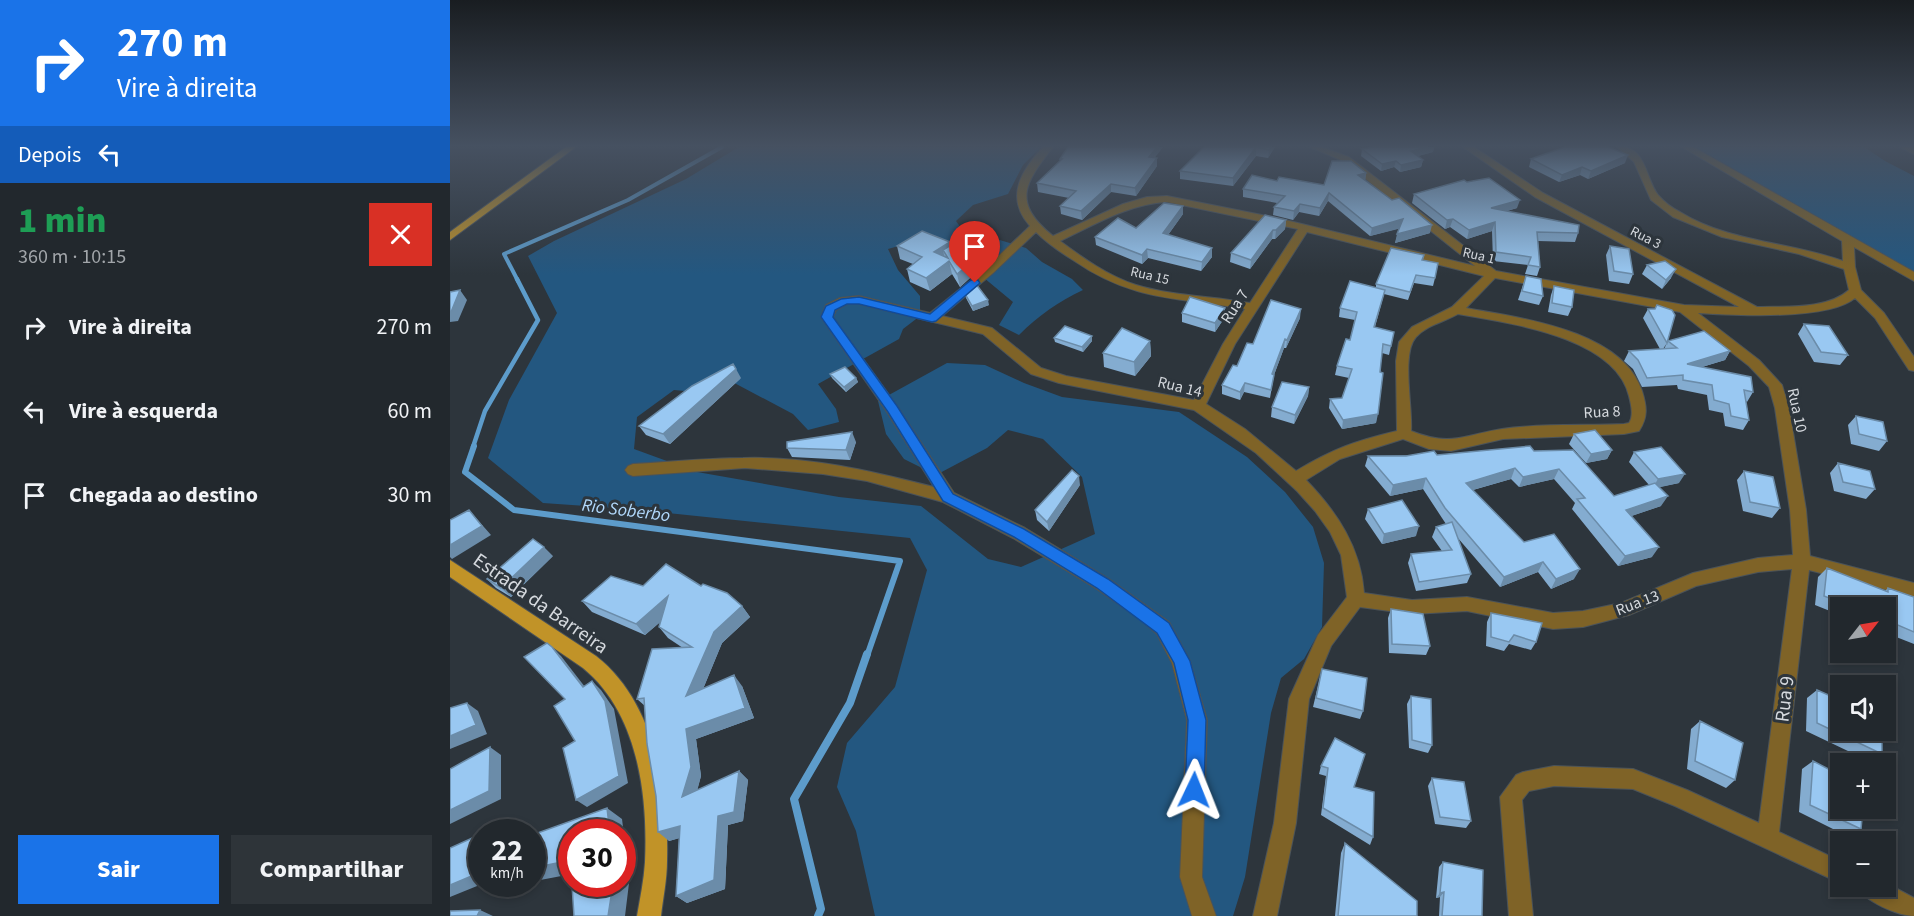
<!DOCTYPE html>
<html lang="pt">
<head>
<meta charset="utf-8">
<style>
	:root { --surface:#22282d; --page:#2e3439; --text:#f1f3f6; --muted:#a2a6aa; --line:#3f4449; --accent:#1a73e8 }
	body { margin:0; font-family:"Source Sans 3",sans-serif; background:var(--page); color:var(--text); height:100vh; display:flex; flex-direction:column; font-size:22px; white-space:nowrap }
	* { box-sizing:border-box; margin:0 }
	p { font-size:20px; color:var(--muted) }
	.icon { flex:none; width:33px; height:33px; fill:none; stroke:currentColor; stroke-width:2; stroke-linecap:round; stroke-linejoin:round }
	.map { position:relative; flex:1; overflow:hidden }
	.details { display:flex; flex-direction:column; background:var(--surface); width:450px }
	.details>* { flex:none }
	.top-card { background:#1a73e8; color:#fff; overflow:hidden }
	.needle { width:39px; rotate:59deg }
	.controls { position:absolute; left:1380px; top:597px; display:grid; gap:12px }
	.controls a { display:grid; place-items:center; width:66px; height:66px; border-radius:0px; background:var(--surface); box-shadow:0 3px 9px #0003,0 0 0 2px var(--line); font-size:30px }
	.speed { position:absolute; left:18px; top:819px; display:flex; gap:12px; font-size:30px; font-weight:700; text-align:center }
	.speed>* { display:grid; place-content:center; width:78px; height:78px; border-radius:50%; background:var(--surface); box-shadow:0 3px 9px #0003,0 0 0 2px var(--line); line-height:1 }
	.speed small { font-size:15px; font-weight:400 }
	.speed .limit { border:9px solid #d22; background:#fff; color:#111 }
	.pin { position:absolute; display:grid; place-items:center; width:51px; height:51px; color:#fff; margin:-62px -26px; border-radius:50% 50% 50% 0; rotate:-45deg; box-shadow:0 0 6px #0007 }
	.pin .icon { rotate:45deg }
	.me { position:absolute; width:66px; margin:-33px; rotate:2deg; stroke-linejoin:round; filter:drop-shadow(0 0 4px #0008) }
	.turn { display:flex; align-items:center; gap:21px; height:126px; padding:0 18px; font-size:27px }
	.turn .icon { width:78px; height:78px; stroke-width:2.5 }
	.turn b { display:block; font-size:42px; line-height:51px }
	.then { display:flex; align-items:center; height:57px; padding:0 18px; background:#0003; gap:12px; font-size:22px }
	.round { display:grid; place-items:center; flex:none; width:63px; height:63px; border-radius:0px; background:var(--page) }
	.headline { display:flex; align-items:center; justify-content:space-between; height:102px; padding:0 18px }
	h1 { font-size:36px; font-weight:800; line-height:45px; color:#1e9e55 }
	.action { display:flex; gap:12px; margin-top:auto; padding:12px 18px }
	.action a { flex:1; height:69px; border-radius:0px; background:var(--accent); color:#fff; font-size:24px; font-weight:800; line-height:69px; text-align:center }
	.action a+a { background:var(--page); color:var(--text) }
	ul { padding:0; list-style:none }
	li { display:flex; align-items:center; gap:18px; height:84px; padding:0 18px }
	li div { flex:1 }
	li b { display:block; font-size:22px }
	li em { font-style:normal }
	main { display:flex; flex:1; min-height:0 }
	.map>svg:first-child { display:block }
	.green { fill:#235780 }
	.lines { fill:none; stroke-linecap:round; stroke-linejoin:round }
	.stream-far3 { stroke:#5d9ccb; stroke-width:4 }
	.stream-far2 { stroke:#5d9ccb; stroke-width:4.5 }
	.stream-far1 { stroke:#5d9ccb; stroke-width:6 }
	.stream { stroke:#5d9ccb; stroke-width:8 }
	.minor-casing { stroke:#4b5359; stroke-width:2 }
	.major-casing { stroke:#4b5359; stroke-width:2 }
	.minor { fill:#7f6327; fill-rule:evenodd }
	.major { fill:#c19328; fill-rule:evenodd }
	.wall { fill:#84acd0 }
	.shaded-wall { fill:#6b8ca9 }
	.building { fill:#99c8f2; stroke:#6b8ca9; stroke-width:1.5 }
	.route { fill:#1a73e8; stroke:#114b97; stroke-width:1.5 }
	.labels { text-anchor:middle; stroke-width:6; stroke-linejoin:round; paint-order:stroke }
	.far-street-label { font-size:14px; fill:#d5d9de; stroke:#2d353c }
	.street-label { font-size:16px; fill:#d5d9de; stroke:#2d353c }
	.water-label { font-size:18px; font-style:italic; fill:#b1d8fb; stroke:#2d353c }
	.near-street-label { font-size:20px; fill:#d5d9de; stroke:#2d353c }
</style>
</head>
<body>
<main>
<section class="details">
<div class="top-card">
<div class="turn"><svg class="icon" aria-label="right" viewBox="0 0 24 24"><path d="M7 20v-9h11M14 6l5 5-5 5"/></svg><div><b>270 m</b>Vire à direita</div></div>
<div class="then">Depois<svg class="icon" aria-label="left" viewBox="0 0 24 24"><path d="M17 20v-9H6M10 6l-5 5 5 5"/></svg></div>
</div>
<div class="headline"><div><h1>1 min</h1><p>360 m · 10:15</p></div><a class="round" style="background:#d93025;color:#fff"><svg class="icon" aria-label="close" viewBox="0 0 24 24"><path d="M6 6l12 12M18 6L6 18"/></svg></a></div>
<ul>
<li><svg class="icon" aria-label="right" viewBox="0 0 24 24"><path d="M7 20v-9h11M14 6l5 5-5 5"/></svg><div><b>Vire à direita</b></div><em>270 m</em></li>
<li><svg class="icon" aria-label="left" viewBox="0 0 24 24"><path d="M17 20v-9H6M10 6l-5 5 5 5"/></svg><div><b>Vire à esquerda</b></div><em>60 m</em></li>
<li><svg class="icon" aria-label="arrive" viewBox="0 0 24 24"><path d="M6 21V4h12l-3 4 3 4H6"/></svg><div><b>Chegada ao destino</b></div><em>30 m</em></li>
</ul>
<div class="action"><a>Sair</a><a>Compartilhar</a></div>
</section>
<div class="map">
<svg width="1464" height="916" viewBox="0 0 1464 916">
	<rect width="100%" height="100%" fill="#2d353c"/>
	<path class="green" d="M289,147h302l-18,18 -15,29 -35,11 -17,16 13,18 24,-1 33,10 16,14 30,17 11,11c-25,12 -44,25 -64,45l-20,-10 14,-23 -47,-39 -43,-24 -35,10 10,21 22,26v20l-17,13 -4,10 -81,45 18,25 3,13 -31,8 -15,-16 -68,-36 -29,14 -22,-2 -37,27 -3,32 63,23 142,25 82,9 67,53 33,8 74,-33 -13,-57 -39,-38 -35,-9 -21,18 -51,27 -32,-16 -18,-25 -8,-33 69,-38 38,2 39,18 38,14 117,15 68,45 38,35 28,35 11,36 -2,64 -18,32 -23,19 -10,35 -26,164 -12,39h-358l-19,-85 -19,-44 10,-44 48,-56 32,-117 -17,-32 -281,-29 -86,-6 -55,-45 21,-58 48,-87 -29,-57 26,-15 132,-62z
		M1245,147h169l21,14 29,15v96z"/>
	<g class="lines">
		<path class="stream-far3" d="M68,281l-14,-27 124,-54 94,-53"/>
		<path class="stream-far2" d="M23,447l12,-36 53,-91 -21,-41"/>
		<path class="stream-far1" d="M24,446l-9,26 49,38 386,51 -33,95"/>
		<path class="stream" d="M368,916l3,-7 -27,-110 56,-96 17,-49"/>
		<g class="minor-casing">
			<path id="minor" d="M593,147h10c-28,36 -42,55 0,89l70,-32 24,-7 20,-1 110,22 198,48 -132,-105 -33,-14h12l27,10 147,114 188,34 55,2 -204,-110 -72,-50h11l69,46 214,114c29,-1 69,3 92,-17l-5,-21 -45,-15 -77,-17 -49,-20 -22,-17 -17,-38 -17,-15c29,-3 28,31 41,48 6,7 14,13 22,17 48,30 110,30 163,49l-1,-20 -160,-94h11l221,125v9l-60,-34 1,20 6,23 23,23 30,44v14l-5,-1 -34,-52 -20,-20c-27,23 -122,17 -157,15l61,47 23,25 7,23 17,102 4,46 104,27v14l-105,-27 -30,262 61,29v22l-165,-77 -42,-17 -79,-3 -25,5 -7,9 11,116h-24l-9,-119 16,-22 7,-3 31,-6 79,3 54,21 72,33 33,-254 -34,3 -62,14 -67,29 -46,12 -30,2 -86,-18 -55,3 -52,-7 -29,39 -22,53 -13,124 -19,93h-24l21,-93 15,-124 29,-64 29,-38 -6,-42 -11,-23 -15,-21 -18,-20 -41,-38 -62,-43 -135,-27 -28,-9 -48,-40 -124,-30h-12l-11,6 -3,7 64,89 57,87 71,35 84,51 60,43 21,39 17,59 -5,157 14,39h-24l-12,-39 7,-157 -15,-57 -15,-29 -16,-14 -44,-31 -84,-51 -70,-36 -76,-21 -44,-7 -78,-6 -112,8 -5,-2 -3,-4 3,-4 5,-2c37,-2 74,-6 110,-6 66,-2 128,13 191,29l-47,-75 -66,-95 5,-12 14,-7 19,-2 71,17 55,-44 45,-43c-26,-29 -8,-56 13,-79zM717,202l131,27 -48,74c-38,-7 -78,-7 -114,-18 -28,-9 -53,-27 -76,-44 34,-16 68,-37 107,-39zM586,232c11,11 24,20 37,28 61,42 104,37 172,49l-22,35 -29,56 -128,-24 -25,-8 -49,-40 -50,-12 51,-43zM857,232l177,44 -32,31 -40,20 -13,15 -3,19 1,70c-42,10 -64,18 -101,40l-51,-42 -39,-25 29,-60zM1045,278l185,34 69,54 20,21 6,21 15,102 3,45 -35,3 -65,15 -72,30 -38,8 -30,2 -86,-16 -55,3 -48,-7c-3,-45 -27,-81 -58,-113l34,-21 63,-20 26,10 22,2 52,-12 121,-5 15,-3c9,-14 8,-24 3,-40 -20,-61 -122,-73 -176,-83zM1008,314c49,9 157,22 171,82 2,8 5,20 0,27l-5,1c-40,2 -82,-1 -122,5 -39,6 -51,18 -91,2 2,-22 -10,-78 5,-94 11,-12 28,-15 42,-23z
				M1450,147h14v7z
				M1436,883l28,15v18c-15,0 -51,-15 -57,-30h29z"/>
		</g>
		<g class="major-casing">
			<path id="major" d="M116,147h10l-126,93v-8z
				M0,560l146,96c59,46 73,135 71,205 0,19 -4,37 -6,55h-24c3,-18 7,-36 8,-54 3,-67 -7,-149 -62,-194l-133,-91z"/>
		</g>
		<use href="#minor" class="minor"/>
		<use href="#major" class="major"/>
	</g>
	<path class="wall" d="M618,147h95l-9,11h3v8l-21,30 -25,-4 -29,28 -21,-6 -1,-8 9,-8 -31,-6 -1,-9 23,-22v-2z
		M754,147h71l-7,11 -12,-2 -23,30 -53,-7v-8z
		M918,147h66l-1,5 -15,4 5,4 -2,7 -21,5 -6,-5 -13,4 -20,-15 1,-7 7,-1z
		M1081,159l94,4 -37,16 -8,-4 -21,7 -30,-15z
		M916,173l-1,8 65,52 -35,10 5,-15 -30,8 -42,-35 -9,15 -20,-4 -6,8 -20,-5 1,-8 3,-4 -34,-6v-8l34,-8 47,4z
		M1017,182l50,26 -10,3 71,22 -3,9 -37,-1 2,26 -3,9 -12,-2 3,-9 -35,-4 -1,-30 -25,8 -17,-12 -5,2 -33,-26 2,-9z
		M733,206v8l-15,21 44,13v9l-11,14 -53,-13 -6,6 -46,-19 -1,-8 41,-9z
		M836,220l-1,9 -10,10h-3l-22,30 -20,-7 1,-9z
		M500,242v4l20,32 -10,9 -8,-13 -22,17 -20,-9 -3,-13 6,-5 -13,-5 -3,-13z
		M1160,246l23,28 -4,10 -20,-3 -3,-26z
		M974,255l-1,5 12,18 -2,8 -19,-3 -6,17 -24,-6 -9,33 16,19 -2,9 -7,-2 -2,19 -4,51 -34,6 -13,-21 1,-9 12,-1 7,-20 -14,-3 2,-9 13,-26 5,-20 -16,-3 1,-9 36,-21v-3z
		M1197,265l24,13 -9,11 -20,-15z
		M1076,276l17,20 -4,9 -21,-5z
		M1104,286l18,21 -4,9 -20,-4 3,-17z
		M515,294l24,11 -16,6 -7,-13z
		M1207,305l10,38 -4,6h1l4,-8 62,10 -5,9 -23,7 51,25 -6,10 -1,-1 3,19 -6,10 -18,-4 -2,-13 -14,-3 -2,-15 -29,-6 -1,-4 -35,2 -9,-18 -9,-8 5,-10 31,-2 -17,-31 5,-9h7z
		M732,313l43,4 -10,15 -33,-10z
		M850,318l-14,30h-2l-10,27 -4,23 -26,-6 -4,8 -18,-6v-9l15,-19 16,-22z
		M1354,324l44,31 -8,10 -26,-3 -16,-28z
		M642,336v5l-9,11 -28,-10 -1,-4z
		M700,341l1,15 -16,20 -31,-9 -1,-14z
		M380,374l26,4 2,4 -12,10 -14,-14z
		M291,378l-71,66 -24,-9 -7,-9z
		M859,387l-1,9 -14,28 -23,-7 1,-10z
		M1406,416l31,25 -8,10 -28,-7 -3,-19z
		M1124,434l38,16 -5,9 -21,4 -17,-19z
		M406,442l-6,18 -58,-3 -5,-9z
		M1084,451l80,45 35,-11 -20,-23 5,-10 45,31 -20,4 2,19 -30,10 21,41 -34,9 -46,-57 3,-6 -21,-24 -35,8 -8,-8 -38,11 51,52 50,37 -23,10 -13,-17 -38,15 -43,-50 14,37 -4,9 -51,8 -8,-28 3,-9 31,-3 -10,-14 4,-10 10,-3 -4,-6 -19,-29 -33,7 -25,-30 3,-10 69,-1z
		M1388,463l37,26 -9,10 -32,-8 -4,-18z
		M1294,471l36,37 -8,10 -29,-7 -6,-31z
		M630,485l-31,46 -12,-11 -2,-10z
		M918,509l48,27 -34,8 -17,-25z
		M103,556l-42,41 -15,-9 -9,-9z
		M1377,568l58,23 3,-3 26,9v47l-28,-11v-25h-46v7l-25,-10 3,-28z
		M193,586h58l41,20 8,11 -28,26 -19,46 39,-3 12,32 -58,21 5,37 -4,14 42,-19 9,9 -5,41 -15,4 -3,64 -38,14 -11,-7 3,-58 -10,3 -13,-45 -11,-90 -8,-7 46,-51 -15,-10 -9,-11 1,-5 -15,13 -53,-23 -10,-11z
		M941,609l39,37 -4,9 -37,-2 -1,-35z
		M1041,613l45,29 -5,8 -22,-6 -5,7 -18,-5 1,-24z
		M872,669l41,42 -3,8 -47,-12z
		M1367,690l65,64 -11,8 -65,-31 1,-33z
		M961,696l21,49 -4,8 -19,-5 -2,-44z
		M1250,721l35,59 -9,8 -39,-19 4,-40z
		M885,738l38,99 -3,8 -49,-30 5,-39 -7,-2 2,-8z
		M1363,761l48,68 -12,8 -50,-25 3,-43z
		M982,778l39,43 -5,7 -31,-4 -7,-38z
		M895,843l72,73h-82l6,-63z
		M993,862l39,54h-43l1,-19 -4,1 3,-31z"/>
	<path class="shaded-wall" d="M707,147h6l-14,18v-8z
		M806,147v9l-23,30v-8z
		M821,147h4l-7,11 1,-8z
		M978,147h6l-1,5 -23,6 1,-7z
		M1178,155l-3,8 -37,16 3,-8z
		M707,158v8l-21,30 -1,-8z
		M973,160l-2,7 -21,5 1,-7z
		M946,161l-2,6 -13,4 1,-7z
		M1132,167l-2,8 -21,7 3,-7z
		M916,173l-1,8 -7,-6z
		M661,184v8l-29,28 -1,-9z
		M879,193l-1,8 -9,15 1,-8z
		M1070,200l-3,8 -28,8 2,-8z
		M850,204l-1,8 -6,8 1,-9z
		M733,206v8l-20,28v-9z
		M953,219l-1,9 -32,8 2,-8z
		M1003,219l-3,8 -5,2 2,-9z
		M836,220l-1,9 -10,10 1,-9z
		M1045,222l-3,9 -25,8 2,-9z
		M982,225l-2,8 -35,10 2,-9z
		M823,230l-1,9 -22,30 1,-9z
		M500,242l3,13 -10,-5 2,10 -11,-8z
		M762,248v9l-11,14 1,-9z
		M697,249l1,9 -6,6v-9z
		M499,261l3,13 -22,17 -4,-13z
		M517,266l3,12 -10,9 -3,-13z
		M1226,269l-5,9 -9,11 4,-9z
		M10,290l7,10 -9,21 -8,1v-10z
		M538,300l1,5 -16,6 -1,-5z
		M775,308v9l-10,15v-9z
		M851,309l-1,9 -14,30 1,-8z
		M642,336v5l-9,11 -1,-5z
		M835,339l-1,9 -13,35 1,-9z
		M700,341l1,15 -16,20 -1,-14z
		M1280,351l-5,9 -43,13 5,-9z
		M286,369l5,9 -71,66 -7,-10z
		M406,378l2,4 -12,10 -2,-5z
		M795,383l-1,9 -4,8v-8z
		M859,387l-1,9 -14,28 1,-9z
		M928,414l-2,9 -34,6 1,-9z
		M402,432l4,10 -6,18 -4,-10z
		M1162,450l-5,9 -21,4 5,-9z
		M1065,468l-4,11 -49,14 4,-10z
		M1109,469l-5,10 -35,8 4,-10z
		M1235,474l-6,9 -27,6 6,-10z
		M629,476l1,9 -31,46 -2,-9z
		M976,478l-3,11 -33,7 3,-11z
		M1218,496l-7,10 -41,14 6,-10z
		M19,510l22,25 -39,24 -2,-2v-12z
		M969,526l-3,10 -34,8 2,-10z
		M94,547l9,9 -42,41 -10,-9z
		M1209,547l-7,10 -34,9 7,-10z
		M1093,562l-5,10 -38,15 4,-10z
		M1130,569l-6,10 -23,10 5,-10z
		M218,596l9,12 -32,27 -9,-11z
		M292,606l8,11 -28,26 -26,63 -10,-10 28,-64z
		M102,647l9,9 31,40 -9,-9z
		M284,675l8,11 12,32 -58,21 5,37 -8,31 -11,-10 4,-68z
		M142,681l9,9 13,19 14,74 -41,24 -11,-7z
		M17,703l11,8 9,23 -37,15v-13z
		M40,747l11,8v44l-51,25v-14z
		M289,771l9,9 -5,41 -15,4 -3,64 -38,14 -11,-7 42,-80z
		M157,808l15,11 2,16 -2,1v-4h-35z
		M230,826l11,9 -22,6 -11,-9z
		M32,834v50l-32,13v-12z
		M122,860v14l-37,7 -3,-1v-12z
		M172,870l8,5 -5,41h-17l5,-32h9z
		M994,892l-4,5 -4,1 4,-5z
		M30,910l13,6h-16z"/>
	<path class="building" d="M618,147h89l-8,10 8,1 -22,30 -24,-4 -30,27 -21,-5 16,-15 -39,-8 25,-24h-2z
		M754,147h67l-2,3 -13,-3 -23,31 -53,-7z
		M924,147h54l-17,4 12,9 -22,5 -5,-4 -14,3 -20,-15z
		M1115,147h43l20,8 -37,16 -9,-4 -20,8 -31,-16z
		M882,161h19l15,12 -8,2 34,25 7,-2 33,27 -35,9 6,-15 -31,9 -43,-35 -9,15 -20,-4 -6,7 -20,-4 11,-11 -42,-7 9,-14 25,6 2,-4 45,8z
		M1039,178l31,22 -29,8 88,17 -1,8 -41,-1 3,35 -12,-2 3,-8 -35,-5 -1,-30 -26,8 -16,-11 -6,1 -33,-26 50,-14 3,2z
		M714,203l19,3 -20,27 49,15 -10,14 -55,-13 -5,6 -47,-18 23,-19 18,10z
		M815,215l21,5 -10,10h-3l-22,30 -20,-7z
		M472,231l28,11 -16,10 14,6 -5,-8 8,-5 16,21 -10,8 -8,-13 -23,17 -19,-9 15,-12 -25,-11z
		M1160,246l19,3 4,25 -19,-3z
		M941,248l33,7 -2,5 16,3 -3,15 -19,-3 -6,17 -34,-8z
		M1215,261l11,8 -10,11 -19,-15z
		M1076,276l15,3 2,17 -21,-5z
		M900,281l35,9 -11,37 20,5 -3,14 -8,-2 -3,28 3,1 -5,41 -35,6 -13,-21 12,-1 10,-29 -15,-3 9,-27 4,1 7,-28 -17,-4z
		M526,284l12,16 -16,6 -7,-12z
		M1104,286l20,4 -2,17 -20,-4z
		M10,290l-9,22h-1v-20z
		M740,297l35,11 -10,15 -33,-10z
		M821,300l30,9 -14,31 -2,-1 -13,35 2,1 -3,15 -26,-7 -5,9 -18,-7 11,-20 4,1 10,-23 6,1z
		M1207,305l15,5 3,5 -8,28 -19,-34h7z
		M1354,324l25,2 19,29 -27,-3z
		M615,326l27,10 -10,11 -28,-9z
		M672,328l28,13 -16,21 -31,-9z
		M1254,331l26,20 -43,13 64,13 2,15 -9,-2 5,30 -18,-4 -2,-12 -15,-4 -2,-15 -29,-5v-5l-36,3 -9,-18 -9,-9 48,-3 -9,-7z
		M283,364l3,5 -73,65 -24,-8 53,-40z
		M395,367l11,11 -12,9 -14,-13z
		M832,382l27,5 -14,28 -23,-8z
		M1406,416l27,6 4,19 -28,-7z
		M1145,430l17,20 -21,4 -17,-20z
		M402,432l-6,18 -59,-2v-6z
		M1080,446l4,5 39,-1 41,46 41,-13 13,13 -42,14 33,37 -34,9 -48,-57 8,-1 -26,-29 -36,8 -8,-9 -49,15 58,59 30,-8 26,35 -24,10 -13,-17 -39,15 -59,-69 -19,-30 -33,7 -25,-29h38l28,-5 3,4z
		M1211,447l24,27 -27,5 -24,-27z
		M1388,463l32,8 5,18 -32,-7z
		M622,470l7,6 -32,46 -12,-12z
		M1294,471l29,6 7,31 -30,-6z
		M952,500l17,26 -35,8 -16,-25z
		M19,510l13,16 -32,19v-25z
		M1002,522l19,52 -52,8 -8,-28 41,-4 -16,-23z
		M83,539l11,8 -43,41 -14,-9z
		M216,564l35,22 2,-2 24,9 15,13 -28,26 -28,64 48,-21 11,33 -59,21 5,38 -9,30 57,-26 -5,41 -16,4 -4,64 -38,16 4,-70 -22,6 -2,-36 -9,-52 -3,-46 -7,1 15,-50 40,-2 -33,-20 9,-31 -32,28 -54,-23 29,-25 32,10z
		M1377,568l61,24v-4l26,9v35l-28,-12v-12h-32l-30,-12z
		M941,609l32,5 7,32 -38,-2z
		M1041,613l51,10 -6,19 -22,-7 -5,7 -18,-5z
		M97,643l5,4 31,40 9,-6 13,20 14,75 -43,24 -13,-52 12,-7 -21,-35 11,-7 -41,-42z
		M872,669l45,9 -4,33 -47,-13z
		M1367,690l23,10v30h42v24l-65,-31z
		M961,696l20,3 1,46 -20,-5z
		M17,703l9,22 -26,11v-28z
		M1250,721l43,22 -8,37 -40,-19z
		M885,738l30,16 -11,33 20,5 -1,45 -50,-29 5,-40 -7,-2z
		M40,747l-1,44 -39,19v-41z
		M1363,761l27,14v33h23l-2,21 -51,-24z
		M982,778l32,4 7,39 -31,-4z
		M157,808l2,17 -22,7h-15v28l-40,8v-33z
		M31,834l-7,41 -24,10v-37z
		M895,843l72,58v15h-79z
		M993,862l40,8 -1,46h-40l2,-24 -4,1z
		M124,884h39l-5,32h-34l-2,-31z
		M30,910l-3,6h-27v-5z"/>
	<linearGradient id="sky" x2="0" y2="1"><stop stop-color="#191d21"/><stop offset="0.53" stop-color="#465161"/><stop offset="1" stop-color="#465161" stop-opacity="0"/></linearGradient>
	<rect width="1464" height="275" fill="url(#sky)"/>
	<path class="route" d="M521,280h7l2,3 -44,38 -4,1 -73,-18h-12l-12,6 -2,7 64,89 56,88 71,35 84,50 61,44 21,38 16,59 -2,70 -3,7 -7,3 -6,-3 -3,-7 3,-70 -14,-57 -17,-30 -60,-45 -83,-51 -71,-36 -55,-89 -67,-95 5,-11 15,-7 18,-2 71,17z"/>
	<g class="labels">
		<g class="far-street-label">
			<text transform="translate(1196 237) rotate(27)" y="5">Rua 3</text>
			<text transform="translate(1029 255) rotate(13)" y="5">Rua 1</text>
			<text transform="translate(700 275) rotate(13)" y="5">Rua 15</text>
		</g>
		<g class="street-label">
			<text transform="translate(784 306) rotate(-57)" y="6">Rua 7</text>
			<text transform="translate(730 386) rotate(14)" y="6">Rua 14</text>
			<text transform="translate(1348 410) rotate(78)" y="6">Rua 10</text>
			<text transform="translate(1152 411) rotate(-3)" y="6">Rua 8</text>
			<text transform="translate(1187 602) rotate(-21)" y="6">Rua 13</text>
		</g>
		<g class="water-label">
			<text transform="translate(176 510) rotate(7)" y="6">Rio Soberbo</text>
		</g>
		<g class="near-street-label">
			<text transform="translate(91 603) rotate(35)" y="7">Estrada da Barreira</text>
			<text transform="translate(1334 699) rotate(-83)" y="7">Rua 9</text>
		</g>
	</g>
</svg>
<div class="controls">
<a><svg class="needle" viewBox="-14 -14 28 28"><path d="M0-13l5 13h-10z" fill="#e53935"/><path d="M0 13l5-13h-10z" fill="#a2a6aa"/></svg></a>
<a><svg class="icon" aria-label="sound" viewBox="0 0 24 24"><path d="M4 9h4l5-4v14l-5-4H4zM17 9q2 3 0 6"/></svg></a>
<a>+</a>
<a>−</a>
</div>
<div class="speed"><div>22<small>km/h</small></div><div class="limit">30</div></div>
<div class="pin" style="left:525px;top:283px;background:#d93025"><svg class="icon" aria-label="arrive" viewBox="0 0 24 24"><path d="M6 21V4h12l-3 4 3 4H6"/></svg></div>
<svg class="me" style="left:744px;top:790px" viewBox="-20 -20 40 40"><path d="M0-17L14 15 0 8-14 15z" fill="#1a73e8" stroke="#fff" stroke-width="4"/></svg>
</div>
</main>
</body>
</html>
